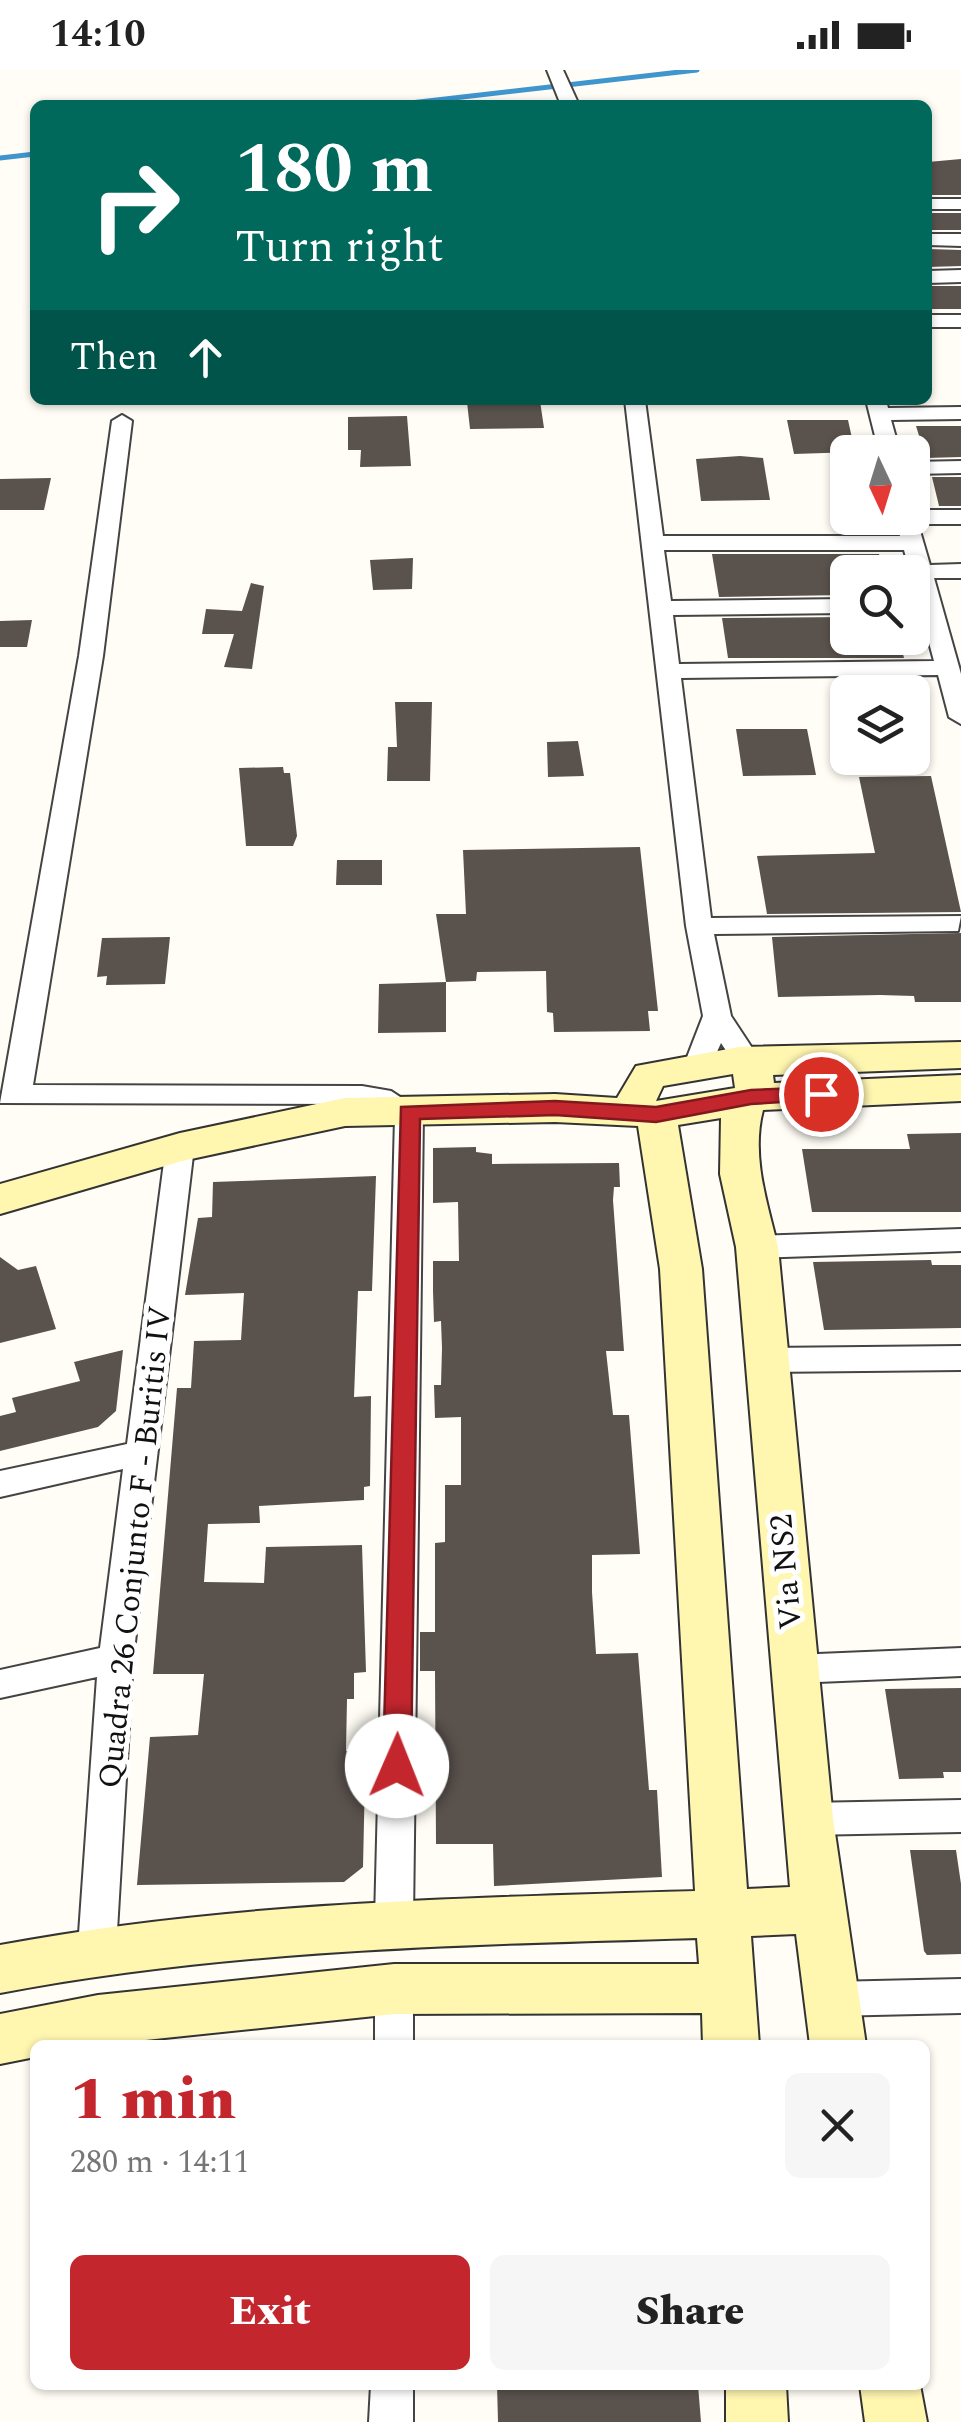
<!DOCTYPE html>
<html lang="en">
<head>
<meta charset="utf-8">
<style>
	:root { --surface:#fff; --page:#f6f6f6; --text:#222; --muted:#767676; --accent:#c4262e }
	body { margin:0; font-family:Spectral,serif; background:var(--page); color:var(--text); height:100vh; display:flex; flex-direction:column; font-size:38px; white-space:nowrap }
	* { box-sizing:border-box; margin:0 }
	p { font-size:32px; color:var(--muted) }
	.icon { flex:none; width:55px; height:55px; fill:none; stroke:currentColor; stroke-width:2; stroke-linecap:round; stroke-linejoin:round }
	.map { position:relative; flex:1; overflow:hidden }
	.sheet { position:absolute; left:30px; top:1970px; width:900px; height:350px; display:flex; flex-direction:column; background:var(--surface); border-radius:15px; box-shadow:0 2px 8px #0004 }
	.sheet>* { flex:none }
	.top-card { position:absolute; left:30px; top:30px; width:902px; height:305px; border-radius:15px; box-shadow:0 2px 8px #0004; background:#00695c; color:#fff; overflow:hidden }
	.needle { width:65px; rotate:176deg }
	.controls { position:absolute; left:830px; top:365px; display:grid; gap:20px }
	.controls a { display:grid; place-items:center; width:100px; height:100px; border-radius:15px; background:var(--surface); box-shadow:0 2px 8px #0004; font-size:50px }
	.pin { position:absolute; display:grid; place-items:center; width:85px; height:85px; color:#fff; margin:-42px; border:5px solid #fff; border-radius:50%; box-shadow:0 2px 10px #0007 }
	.me { position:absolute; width:110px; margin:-55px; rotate:1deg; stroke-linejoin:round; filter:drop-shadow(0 0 8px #0008) }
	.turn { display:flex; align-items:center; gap:35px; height:210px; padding:0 40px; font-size:45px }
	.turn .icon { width:130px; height:130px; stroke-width:2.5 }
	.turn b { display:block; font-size:70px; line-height:85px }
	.then { display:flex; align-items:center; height:95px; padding:0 40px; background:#0003; gap:20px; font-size:38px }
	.round { display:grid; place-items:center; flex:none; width:105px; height:105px; border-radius:15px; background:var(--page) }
	.summary { display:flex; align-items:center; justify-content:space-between; height:170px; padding:0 40px }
	h1 { font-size:60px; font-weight:800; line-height:75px; color:var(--accent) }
	.cta { display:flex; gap:20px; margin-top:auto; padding:20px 40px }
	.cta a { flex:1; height:115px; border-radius:15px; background:var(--accent); color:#fff; font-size:40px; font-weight:800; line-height:115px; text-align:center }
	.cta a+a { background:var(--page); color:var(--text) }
	.status { display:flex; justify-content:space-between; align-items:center; height:70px; padding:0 50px; background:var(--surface); direction:ltr }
	.status svg { height:28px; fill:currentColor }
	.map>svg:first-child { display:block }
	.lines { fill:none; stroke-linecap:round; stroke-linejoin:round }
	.stream { stroke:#3f96cf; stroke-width:5 }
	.building { fill:#5a524d }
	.street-casing { stroke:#444; stroke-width:4 }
	.secondary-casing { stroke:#333; stroke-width:4 }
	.street { fill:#fff; fill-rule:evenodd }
	.secondary { fill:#fff6b0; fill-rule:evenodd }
	.route { fill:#c4262e; stroke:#7f191e; stroke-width:2.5 }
	.labels { text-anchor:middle; stroke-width:10; stroke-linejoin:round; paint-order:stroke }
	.street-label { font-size:32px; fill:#111; stroke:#fff }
</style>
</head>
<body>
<div class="status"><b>14:10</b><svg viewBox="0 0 49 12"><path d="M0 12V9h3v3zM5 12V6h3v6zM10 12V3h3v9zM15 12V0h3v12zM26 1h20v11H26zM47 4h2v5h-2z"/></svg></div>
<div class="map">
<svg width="961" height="2352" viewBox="0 0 961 2352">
	<rect width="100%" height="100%" fill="#fffdf5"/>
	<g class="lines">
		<path class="stream" d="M393,35l304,-35
			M0,88l35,-4"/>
	</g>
	<path class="building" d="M961,89v36h-33v-19h4l-4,-14z
		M928,143h33v17h-33z
		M928,179l33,1v16l-33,1z
		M928,216h33v23h-33z
		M540,331l4,27 -74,1 -3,-27z
		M407,346l4,50 -51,1 1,-17h-13v-33z
		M787,350h61l7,32 -61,2z
		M916,356h45v31l-35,1z
		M740,386l23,2 7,42 -69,1 -5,-42z
		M932,407h29v29h-22z
		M51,408l-7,32h-44v-31z
		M712,484h136v41l-129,2z
		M848,484h31l5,18h-32z
		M413,488l-1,31 -39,1 -3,-30z
		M251,513l13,3 -12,83 -28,-2 10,-33h-32l4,-25 36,2z
		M848,547v21h51l5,20h-176l-6,-40z
		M32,550l-5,27h-27v-26z
		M908,609l4,13h-72l-2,-12z
		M395,632h37l-2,79h-43l1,-34h9z
		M736,659h71l9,46 -73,1z
		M578,671l6,35 -36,1 -1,-35z
		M283,697l1,6h6l7,63 -4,10h-47l-7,-78z
		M931,706l30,136 -194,2 -10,-58 118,-3 -16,-76z
		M640,777l18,164h-10l2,20 -96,1 -1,-19 -6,-1 -1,-41 -69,1 -1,9 -30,1 -10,-68h30l-3,-64z
		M337,790h45v25h-46z
		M961,863v69h-46l-1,-6 -34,-1 -102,2 -6,-60z
		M170,867l-5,47 -59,1 1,-9 -10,1 5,-39z
		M446,912v50l-68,1 1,-49z
		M961,1063v79h-149l-10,-63h108l-3,-15z
		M476,1077v5l16,2v10l127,-1 1,24h-6l-1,13 11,151h-18l7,64h16l11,139 -48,1v37l4,62 42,-1 11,137h8l5,87 -168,9 -1,-42h-57l-1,-173h-15v-39h15v-89l10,-1v-57h16v-68l-26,1 -1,-33h7l1,-37 -1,-27 -7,1 -1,-31v-30h26l-1,-59 -25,1v-55z
		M376,1106l-4,115h-14l-4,106 17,-1 -1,90 -6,1v13l-105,6 1,17 -52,1 -4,58 60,1 2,-36 96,-2 4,127 -12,1v26h-7l-1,52h12l-1,24 8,1 -2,91 -19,15 -207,3 13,-148 48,-2 6,-61h-51l24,-286h14l3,-47 47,-1 3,-47 -59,2 13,-77 14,-1 1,-35z
		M0,1187l18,13 18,-4 20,63 -56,14z
		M931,1190l1,5h29v63l-137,2 -11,-68z
		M123,1280l-7,61 -18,16 -98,24v-35l16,-4 -4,-14 68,-17 -6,-19z
		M961,1618v84h-18l1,6 -45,1 -14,-90z
		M910,1780h46l5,34v70l-34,1 -3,-4z
		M497,2315h201l3,37h-203z"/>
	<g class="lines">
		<g class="street-casing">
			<path id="street" d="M547,0h16l16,35h-18z
				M928,129h33v10h-33z
				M928,164h33v12l-33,-1z
				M961,200v12l-33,1v-12z
				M928,245h33v12h-33z
				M625,330h20l18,136h237l-5,-18h17v-8h49v14h-43l12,41 31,-1v14h-27l27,96v50l-12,-7 -11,-42 -257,3 30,240 250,-2 -3,15 -244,3 17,82 29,44 -14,9 -10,-3 -15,-23 -13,29 -10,2 -14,-9 19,-49 -17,-90zM664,480h240l30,111 -255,3 -6,-49 175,-2v-14l-177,2z
				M866,330h20l2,8 73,-1v12l-70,1 9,32h-21z
				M122,345l10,6 -29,235 -70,429 329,1 29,5 32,21 -10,808 -6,12 -13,5 -13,-5 -6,-12 20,-803 -33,-13 -362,-1 79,-447 33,-235z
				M961,391v12l-49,1v-12z
				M180,1067l14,10 -61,512 -17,289 -6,12 -13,5 -13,-5 -6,-12 19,-271 -97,21v-28l100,-22 23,-179 -123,28v-26l127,-27 39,-297z
				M961,1159v22l-204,7 -11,-3 -4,-8 4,-8 11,-3z
				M961,1276v24l-194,2 -11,-4 -5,-8 5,-8 11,-4z
				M961,1578v28l-167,7 -12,-4 -5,-10 5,-10 12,-4z
				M961,1730v32l-154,3 -13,-5 -5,-11 5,-11 13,-5z
				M394,1902l14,5 5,12v56h-38v-56l5,-12z
				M961,1909v34l-130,3 -14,-5 -5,-12 5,-12 14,-5z
				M371,2315h42v37h-44z"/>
		</g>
		<g class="secondary-casing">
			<path id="secondary" d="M961,972v26l-188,7 1,8 187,-8v26l-198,9c-12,45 4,93 15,137l55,572 33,226h-56l-14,-111 -45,2 8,109h-56l-1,-32 -308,1 -296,31h-63v12l-35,7v-50l98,-19 296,-31h305l-2,-26c-234,7 -466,11 -697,55v-48c230,-43 461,-47 695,-54l-35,-622 -22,-143 -83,-4 -210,4 -163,35 -182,53v-30l180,-51 165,-35 210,-4 62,4 19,-32 103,-19zM733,1004l2,14 -79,13 7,-15zM721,1048l-1,56 16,73 54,640 -43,2 -45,-620 -24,-144z
				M726,2315h60l2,37h-62z
				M860,2315h60l7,37h-62z"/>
		</g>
		<use href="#street" class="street"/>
		<use href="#secondary" class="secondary"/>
	</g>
	<path class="route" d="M821,1017l11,7 -3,5 -78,5 -95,18 -101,-7 -135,4 -9,647 -4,8h-20l-4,-8 18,-659 154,-6 101,6 95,-17z"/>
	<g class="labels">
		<g class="street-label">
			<text transform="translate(134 1477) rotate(-84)" y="11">Quadra 26 Conjunto F - Buritis IV</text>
			<text transform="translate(785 1502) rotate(-95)" y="11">Via NS2</text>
		</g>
	</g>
</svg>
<div class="controls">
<a><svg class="needle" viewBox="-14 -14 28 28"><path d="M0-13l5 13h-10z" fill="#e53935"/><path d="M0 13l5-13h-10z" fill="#767676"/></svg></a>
<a><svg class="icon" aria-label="search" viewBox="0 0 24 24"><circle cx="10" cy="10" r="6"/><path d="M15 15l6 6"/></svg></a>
<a><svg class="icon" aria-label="layers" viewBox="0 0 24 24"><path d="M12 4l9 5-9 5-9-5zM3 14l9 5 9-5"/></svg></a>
</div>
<div class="pin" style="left:821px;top:1024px;background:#d93025"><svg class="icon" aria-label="arrive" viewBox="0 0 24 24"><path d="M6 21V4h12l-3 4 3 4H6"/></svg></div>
<svg class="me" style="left:397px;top:1696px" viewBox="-20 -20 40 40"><circle r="19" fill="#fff"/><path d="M0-13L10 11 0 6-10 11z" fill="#c4262e"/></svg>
<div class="top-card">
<div class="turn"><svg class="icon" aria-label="right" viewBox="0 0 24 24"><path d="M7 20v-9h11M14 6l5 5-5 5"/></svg><div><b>180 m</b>Turn right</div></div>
<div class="then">Then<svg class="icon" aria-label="ahead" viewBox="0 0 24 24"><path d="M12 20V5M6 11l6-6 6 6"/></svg></div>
</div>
<section class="sheet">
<div class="summary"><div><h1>1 min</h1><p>280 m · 14:11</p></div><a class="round"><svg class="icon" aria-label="close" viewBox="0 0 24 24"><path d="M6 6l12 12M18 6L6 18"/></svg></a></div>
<div class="cta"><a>Exit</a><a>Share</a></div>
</section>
</div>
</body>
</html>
